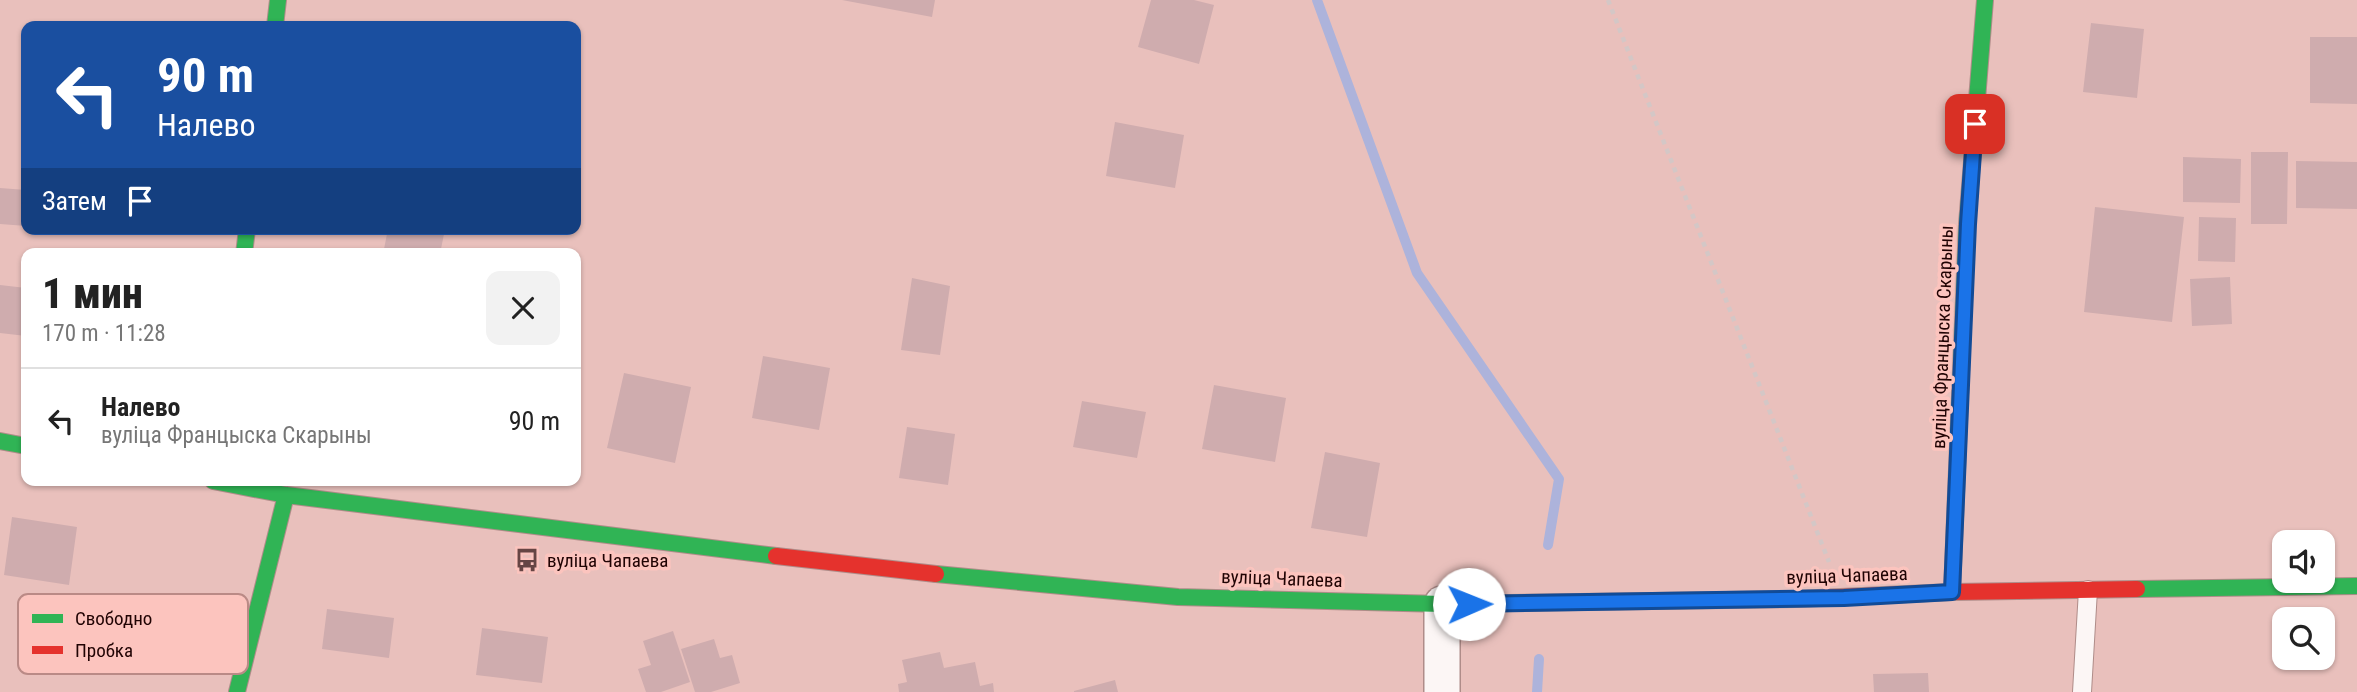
<!DOCTYPE html>
<html lang="ru">
<head>
<meta charset="utf-8">
<style>
	:root { --surface:#fff; --page:#f2f2f2; --text:#222; --muted:#767676; --line:#e0e0e0 }
	body { margin:0; font-family:"Roboto Condensed",sans-serif; background:var(--page); color:var(--text); height:100vh; display:flex; flex-direction:column; font-size:26px; white-space:nowrap }
	* { box-sizing:border-box; margin:0 }
	p { font-size:23px; color:var(--muted) }
	.icon { flex:none; width:38px; height:38px; fill:none; stroke:currentColor; stroke-width:2; stroke-linecap:round; stroke-linejoin:round }
	.map { position:relative; flex:1; overflow:hidden }
	.details { position:absolute; left:21px; top:248px; width:560px; height:238px; display:flex; flex-direction:column; background:var(--surface); border-radius:14px; box-shadow:0 2px 5px #0004 }
	.details>* { flex:none }
	.hud { position:absolute; left:21px; top:21px; width:560px; height:214px; border-radius:14px; box-shadow:0 2px 5px #0004; background:#1a4fa0; color:#fff; overflow:hidden }
	.tools { position:absolute; left:2272px; top:530px; display:grid; gap:14px }
	.tools a { display:grid; place-items:center; width:63px; height:63px; border-radius:14px; background:var(--surface); box-shadow:0 2px 5px #0004; font-size:35px }
	.pin { position:absolute; display:grid; place-items:center; width:60px; height:60px; color:#fff; margin:-30px; border-radius:14px; box-shadow:0 4px 10px #0006 }
	.me { position:absolute; width:77px; margin:-38px; rotate:89deg; stroke-linejoin:round; filter:drop-shadow(0 0 5px #0008) }
	.turn { display:flex; align-items:center; gap:24px; height:147px; padding:0 21px; font-size:32px }
	.turn .icon { width:91px; height:91px; stroke-width:2.5 }
	.turn b { display:block; font-size:49px; line-height:60px }
	.then { display:flex; align-items:center; height:66px; padding:0 21px; background:#0003; gap:14px; font-size:26px }
	.round { display:grid; place-items:center; flex:none; width:74px; height:74px; border-radius:14px; background:var(--page) }
	.headline { display:flex; align-items:center; justify-content:space-between; height:119px; padding:0 21px }
	h1 { font-size:42px; font-weight:800; line-height:52px }
	ul { padding:0; list-style:none }
	li { display:flex; align-items:center; gap:21px; height:105px; padding:0 21px; border-top:2px solid var(--line) }
	li div { flex:1 }
	li b { display:block; font-size:26px }
	li em { font-style:normal }
	.map>svg:first-child { display:block }
	.lines { fill:none; stroke-linecap:round; stroke-linejoin:round }
	.stream { stroke:#adb3db; stroke-width:10 }
	.building { fill:#cfacae }
	.lane-casing { stroke:#af8c89; stroke-width:20 }
	.street-casing { stroke:#af8c89; stroke-width:38 }
	.fast-casing { stroke:#af8c89; stroke-width:18 }
	.jam-casing { stroke:#af8c89; stroke-width:18 }
	.path { stroke:#d4c7c6; stroke-width:4.5; stroke-dasharray:5 5; stroke-linecap:butt }
	.lane { stroke:#fcf6f5; stroke-width:18 }
	.street { stroke:#fcf6f5; stroke-width:35 }
	.fast { stroke:#30b455; stroke-width:16 }
	.jam { stroke:#e5322d; stroke-width:16 }
	.route-casing { stroke:#114b97; stroke-width:18 }
	.route { stroke:#1a73e8; stroke-width:12 }
	.labels { text-anchor:middle; stroke-width:7; stroke-linejoin:round; paint-order:stroke }
	.street-label { font-size:19px; fill:#200303; stroke:#fcc4be }
	.poi-label { font-size:19px; fill:#200303; stroke:#fcc4be; text-anchor:start }
	.key { fill:#fcc4be; stroke:#ba8a86; stroke-width:2 }
	.key-label { font-size:19px; fill:#200303 }
</style>
</head>
<body>
<div class="map">
<svg width="2357" height="692" viewBox="0 0 2357 692">
	<rect width="100%" height="100%" fill="#e9c0bc"/>
	<g class="lines">
		<path class="stream" d="M1317,0l100,273 142,206 -11,66
			M1537,692l2,-33"/>
	</g>
	<path class="building" d="M842,0h93l-3,17z
		M1151,0h43l20,5 -15,59 -61,-17z
		M2091,23l53,6 -7,69 -54,-6z
		M2310,37h47v67l-47,-1z
		M1115,122l69,13 -9,53 -69,-12z
		M2251,152h37l-1,72h-36z
		M2183,157l58,2 -1,44 -57,-1z
		M2296,161l61,1v47l-61,-1z
		M0,188l26,2v36l-26,-2z
		M2095,207l89,10 -12,105 -88,-10z
		M2199,217l37,1 -1,44 -37,-1z
		M388,229h57l-5,25h-57z
		M2230,277l2,47 -40,2 -2,-47z
		M912,278l38,8 -10,69 -39,-5z
		M0,285l26,3v48l-26,-3z
		M763,356l67,12 -11,62 -67,-12z
		M624,373l67,14 -16,76 -68,-15z
		M1214,385l72,13 -11,64 -73,-13z
		M1082,401l64,11 -9,46 -64,-11z
		M907,427l48,7 -7,51 -49,-7z
		M1325,452l55,11 -13,74 -56,-9z
		M12,517l65,10 -8,58 -65,-10z
		M327,609l67,9 -5,40 -67,-9z
		M482,628l66,9 -6,46 -66,-8z
		M673,631l17,51 -29,10h-15l-8,-23 13,-4 -8,-24z
		M714,639l6,19 12,-3 8,28 -29,9h-16l-14,-43z
		M940,652l4,16 31,-6 5,24 13,-3 1,9h-95l-1,-8 9,-2 -5,-22z
		M1928,673l1,19h-55l-1,-18z
		M1115,680l3,12h-44v-1z"/>
	<g class="lines">
		<g class="lane-casing">
			<path id="lane" d="M2082,692l6,-102"/>
		</g>
		<g class="street-casing">
			<path id="street" d="M1442,692v-88"/>
		</g>
		<g class="fast-casing">
			<path id="fast" d="M275,26l3,-26
				M244,254l3,-25
				M0,441l26,5
				M213,481l73,14 490,61
				M936,574l242,23 264,7 354,-5
				M2137,589l220,-3
				M1952,592l15,-368 18,-224
				M237,692l49,-197"/>
		</g>
		<g class="jam-casing">
			<path id="jam" d="M776,556l160,18
				M1796,599l156,-7 185,-3"/>
		</g>
		<path class="path" d="M1608,0l221,562"/>
		<use href="#lane" class="lane"/>
		<use href="#street" class="street"/>
		<use href="#fast" class="fast"/>
		<use href="#jam" class="jam"/>
	</g>
	<g class="lines">
		<g class="route-casing">
			<path id="route" d="M1469,604l375,-6 108,-6 16,-368 7,-100"/>
		</g>
		<use href="#route" class="route"/>
	</g>
	<defs>
		<g id="bus-bare" transform="scale(1.89)"><path d="M-5-6H5V4H4V6H2V4H-2V6H-4V4H-5ZM-3.5-4V0h7V-4ZM-3.5 1.2v1.5H-2V1.2ZM2 1.2v1.5H3.5V1.2Z" fill="#664544" stroke="#fcc4be" stroke-width="2.5" paint-order="stroke"/></g>
	</defs>
	<g fill-rule="evenodd">
		<use href="#bus-bare" x="527" y="560"/>
	</g>
	<g class="labels">
		<g class="street-label">
			<text transform="translate(1942 337) rotate(-88)" y="7">вуліца Францыска Скарыны</text>
			<text transform="translate(1847 575) rotate(-2)" y="7">вуліца Чапаева</text>
			<text transform="translate(1282 578) rotate(2)" y="7">вуліца Чапаева</text>
		</g>
		<g class="poi-label">
			<text x="547" y="567">вуліца Чапаева</text>
		</g>
	</g>
	<rect x="18" y="594" width="230" height="80" rx="10" class="key"/>
	<rect x="32" y="614" width="31" height="9" fill="#30b455"/>
	<rect x="32" y="646" width="31" height="8" fill="#e5322d"/>
	<g class="key-label">
		<text x="75" y="625">Свободно</text>
		<text x="75" y="657">Пробка</text>
	</g>
</svg>
<div class="tools">
<a><svg class="icon" aria-label="sound" viewBox="0 0 24 24"><path d="M4 9h4l5-4v14l-5-4H4zM17 9q2 3 0 6"/></svg></a>
<a><svg class="icon" aria-label="search" viewBox="0 0 24 24"><circle cx="10" cy="10" r="6"/><path d="M15 15l6 6"/></svg></a>
</div>
<div class="pin" style="left:1975px;top:124px;background:#d93025"><svg class="icon" aria-label="arrive" viewBox="0 0 24 24"><path d="M6 21V4h12l-3 4 3 4H6"/></svg></div>
<svg class="me" style="left:1469px;top:604px" viewBox="-20 -20 40 40"><circle r="19" fill="#fff"/><path d="M0-13L10 11 0 6-10 11z" fill="#1a73e8"/></svg>
<div class="hud">
<div class="turn"><svg class="icon" aria-label="left" viewBox="0 0 24 24"><path d="M17 20v-9H6M10 6l-5 5 5 5"/></svg><div><b>90 m</b>Налево</div></div>
<div class="then">Затем<svg class="icon" aria-label="arrive" viewBox="0 0 24 24"><path d="M6 21V4h12l-3 4 3 4H6"/></svg></div>
</div>
<section class="details">
<div class="headline"><div><h1>1 мин</h1><p>170 m · 11:28</p></div><a class="round"><svg class="icon" aria-label="close" viewBox="0 0 24 24"><path d="M6 6l12 12M18 6L6 18"/></svg></a></div>
<ul>
<li><svg class="icon" aria-label="left" viewBox="0 0 24 24"><path d="M17 20v-9H6M10 6l-5 5 5 5"/></svg><div><b>Налево</b><p>вуліца Францыска Скарыны</p></div><em>90 m</em></li>
</ul>
</section>
</div>
</body>
</html>
